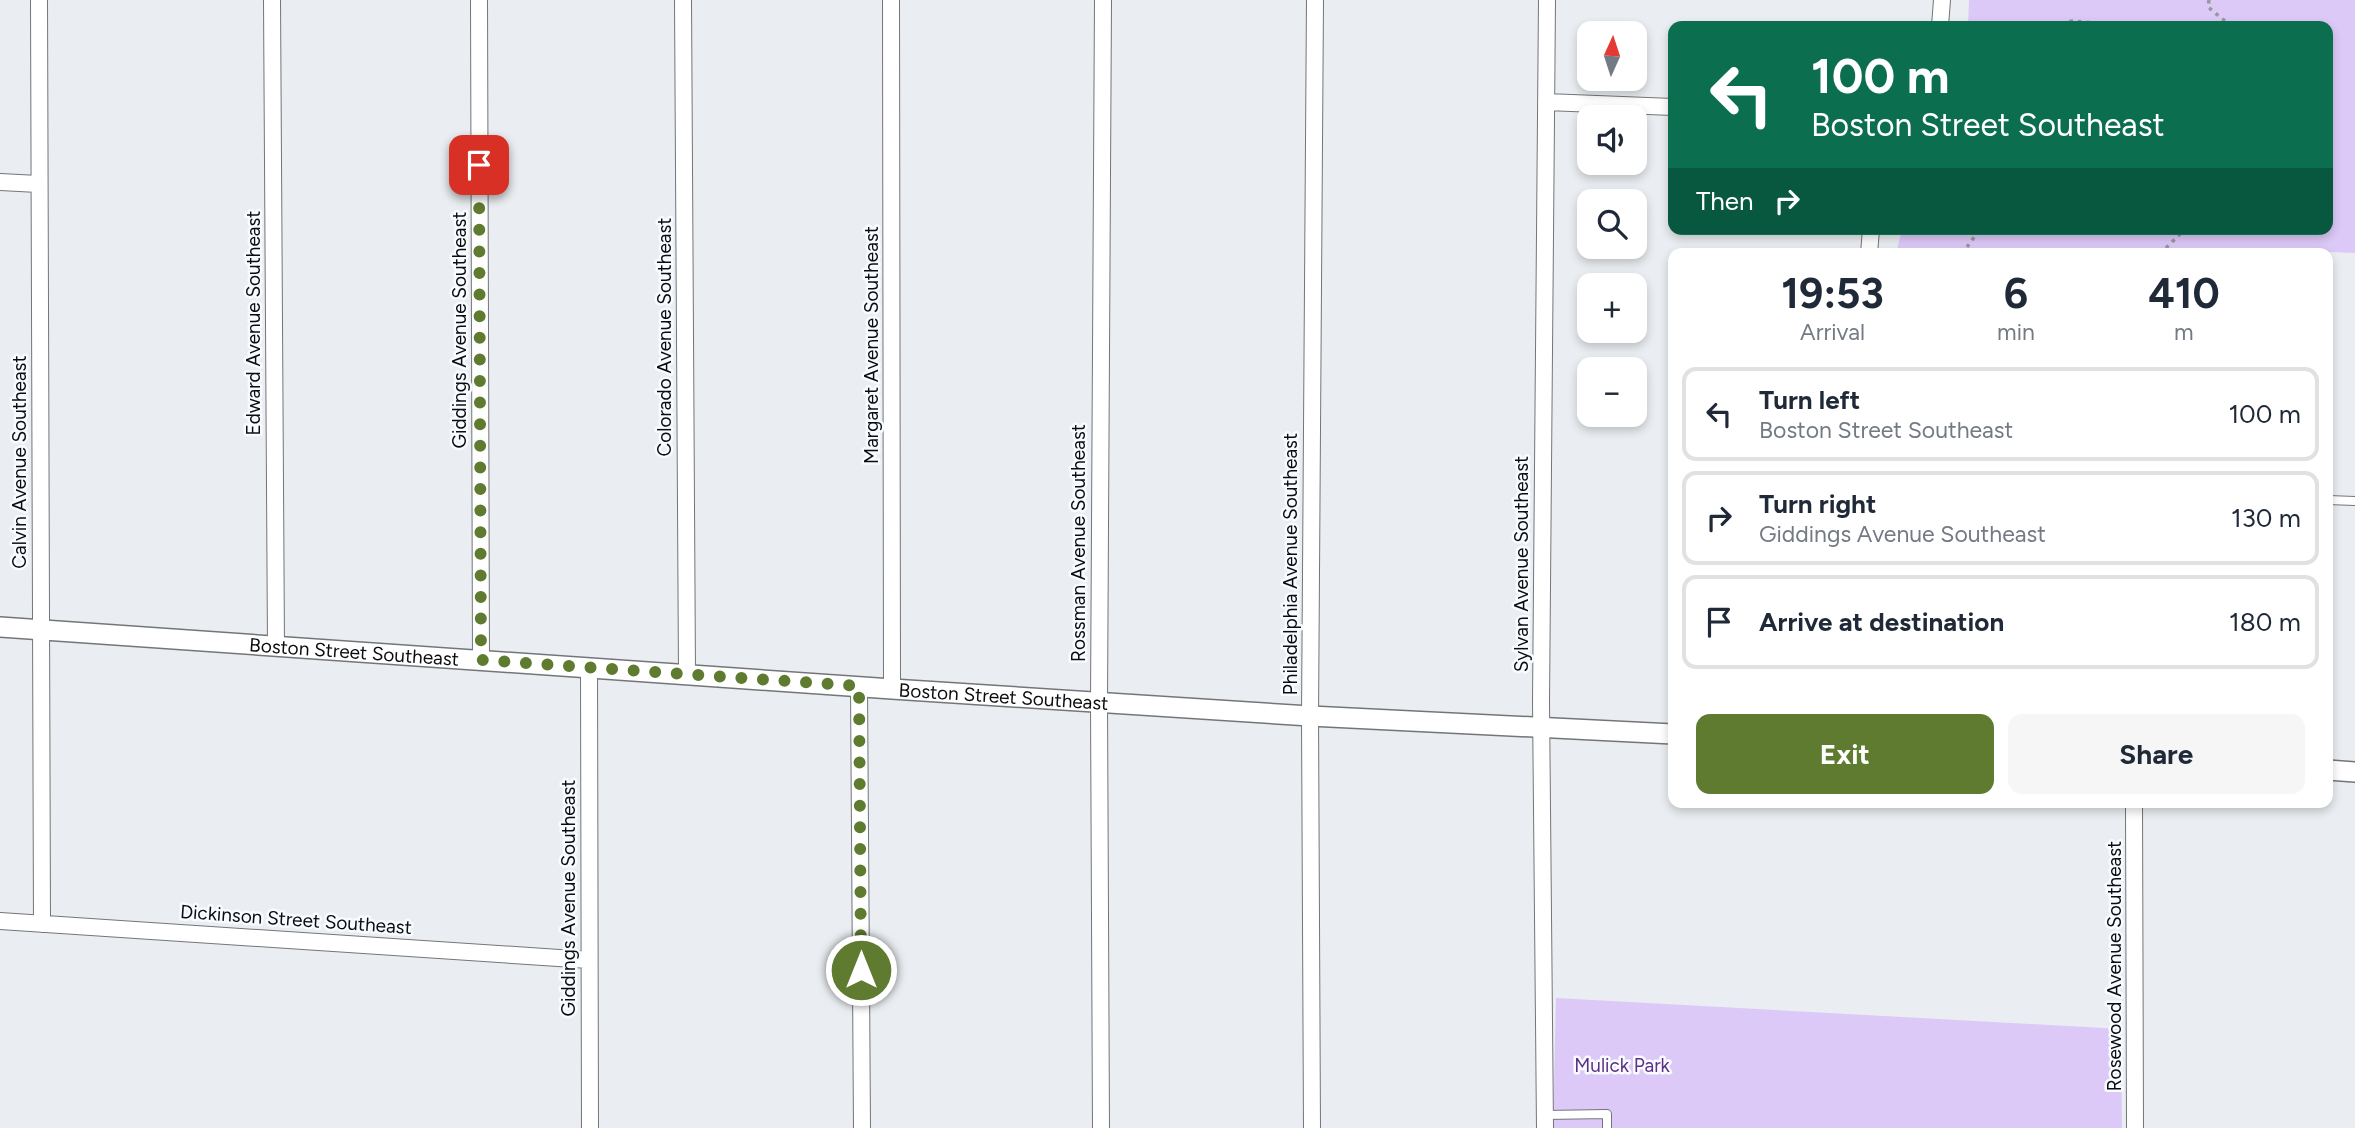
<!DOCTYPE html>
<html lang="en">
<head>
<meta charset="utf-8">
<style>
	:root { --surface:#fff; --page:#f6f6f7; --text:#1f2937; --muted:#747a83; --line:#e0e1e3; --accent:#5e7b2f }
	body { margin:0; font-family:Figtree,sans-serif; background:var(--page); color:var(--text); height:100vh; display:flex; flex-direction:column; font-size:26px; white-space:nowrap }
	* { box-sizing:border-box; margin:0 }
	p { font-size:23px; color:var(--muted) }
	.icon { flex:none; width:38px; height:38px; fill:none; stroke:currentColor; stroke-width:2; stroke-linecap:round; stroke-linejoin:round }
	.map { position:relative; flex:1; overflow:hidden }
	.sheet { position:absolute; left:1668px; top:248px; width:665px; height:560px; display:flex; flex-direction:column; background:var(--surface); border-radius:14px; box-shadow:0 4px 10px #0003 }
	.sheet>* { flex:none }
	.hud { position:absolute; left:1668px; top:21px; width:665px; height:214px; border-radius:14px; box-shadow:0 4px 10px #0003; background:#0b6e4f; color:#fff; overflow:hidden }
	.needle { width:46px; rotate:3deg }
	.buttons { position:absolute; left:1577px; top:21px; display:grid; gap:14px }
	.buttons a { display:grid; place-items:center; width:70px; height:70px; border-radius:14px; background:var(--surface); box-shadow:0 4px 10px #0003; font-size:35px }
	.pin { position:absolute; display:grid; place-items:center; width:60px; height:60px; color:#fff; margin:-30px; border-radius:14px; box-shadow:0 4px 10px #0006 }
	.me { position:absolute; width:77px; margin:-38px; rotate:0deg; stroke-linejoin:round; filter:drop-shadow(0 0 5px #0008) }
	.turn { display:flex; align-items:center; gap:24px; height:147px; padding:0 28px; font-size:32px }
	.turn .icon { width:91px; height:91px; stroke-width:2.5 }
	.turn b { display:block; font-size:49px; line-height:60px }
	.then { display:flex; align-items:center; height:66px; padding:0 28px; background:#0003; gap:14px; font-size:26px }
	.eta { display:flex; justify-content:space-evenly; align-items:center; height:119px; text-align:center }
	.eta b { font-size:42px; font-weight:700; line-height:49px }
	.primary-button { display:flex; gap:14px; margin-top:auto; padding:14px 28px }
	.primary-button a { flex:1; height:80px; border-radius:14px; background:var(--accent); color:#fff; font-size:28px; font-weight:700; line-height:80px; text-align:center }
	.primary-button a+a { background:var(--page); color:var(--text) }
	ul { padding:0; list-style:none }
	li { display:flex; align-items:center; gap:21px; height:94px; margin:0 14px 10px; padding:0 14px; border:4px solid var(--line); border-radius:14px }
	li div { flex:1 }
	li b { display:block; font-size:26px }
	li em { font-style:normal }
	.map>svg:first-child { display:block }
	.green { fill:#ddc9f8 }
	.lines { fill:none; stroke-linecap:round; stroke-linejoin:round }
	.service-casing { stroke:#737679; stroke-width:10 }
	.minor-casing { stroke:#737679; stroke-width:18 }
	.tertiary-casing { stroke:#737679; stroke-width:22 }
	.path { stroke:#97999c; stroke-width:3.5; stroke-dasharray:3.5 5; stroke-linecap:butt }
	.service { stroke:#fff; stroke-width:8 }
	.minor { stroke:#fff; stroke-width:16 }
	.tertiary { stroke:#fff; stroke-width:19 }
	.route { stroke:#5e7b2f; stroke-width:12; stroke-dasharray:0 21.6 }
	.labels { text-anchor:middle; stroke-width:5; stroke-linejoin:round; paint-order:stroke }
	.street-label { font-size:19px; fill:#0b0c0d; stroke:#f8fbff }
	.park-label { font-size:19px; fill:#5b3085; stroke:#f8fbff }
</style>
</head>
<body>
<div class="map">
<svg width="2355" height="1128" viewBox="0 0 2355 1128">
	<rect width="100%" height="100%" fill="#eaedf1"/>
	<path class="green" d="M1969,0h386v253l-122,-5 -1,6h-336l6,-25h426v-203h-360z
		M1556,998l565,31 1,99h-569z"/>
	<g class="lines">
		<g class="service-casing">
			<path id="service" d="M2328,500l27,1
				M1545,1115l62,-1v14"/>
		</g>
		<g class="minor-casing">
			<path id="minor" d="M39,0l3,924
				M272,0l4,647
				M479,0l2,661
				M683,0l4,674
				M891,0l1,689
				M1940,26l2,-26
				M1546,102l127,5
				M0,182l38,2
				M1869,254l2,-25
				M589,667l1,461
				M859,686l3,442
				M2134,803l1,325
				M0,921l589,39
				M1101,1128l-2,-426 4,-702
				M1312,1128l-2,-412 5,-716
				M1545,1128l-4,-426 6,-702"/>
		</g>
		<g class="tertiary-casing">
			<g id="tertiary">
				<path id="s1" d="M0,627l892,62 418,27 363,18"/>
				<path d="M2328,770l27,2"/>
			</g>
		</g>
		<path class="path" d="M2209,0l-1,7 23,19
			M2053,26l19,-5 55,5
			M1962,254l18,-25
			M2160,254l25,-25"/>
		<use href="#service" class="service"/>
		<use href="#minor" class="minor"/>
		<use href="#tertiary" class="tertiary"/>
	</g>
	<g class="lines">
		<path class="route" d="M479,165l2,495 378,26 2,284"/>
	</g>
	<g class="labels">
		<g class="street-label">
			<text transform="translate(253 323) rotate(-90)" y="7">Edward Avenue Southeast</text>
			<text transform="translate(459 330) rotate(-90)" y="7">Giddings Avenue Southeast</text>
			<text transform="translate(664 337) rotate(-90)" y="7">Colorado Avenue Southeast</text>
			<text transform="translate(871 345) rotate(-90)" y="7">Margaret Avenue Southeast</text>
			<text transform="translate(19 462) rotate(-90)" y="7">Calvin Avenue Southeast</text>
			<text transform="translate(1078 543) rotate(-90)" y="7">Rossman Avenue Southeast</text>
			<text transform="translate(1290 564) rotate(-90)" y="7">Philadelphia Avenue Southeast</text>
			<text transform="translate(1521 564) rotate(-90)" y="7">Sylvan Avenue Southeast</text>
			<text dy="7" stroke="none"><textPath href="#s1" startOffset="355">Boston Street Southeast</textPath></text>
			<text dy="7" stroke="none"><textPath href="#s1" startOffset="1006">Boston Street Southeast</textPath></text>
			<text transform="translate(568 898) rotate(-90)" y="7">Giddings Avenue Southeast</text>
			<text transform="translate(296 919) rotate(4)" y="7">Dickinson Street Southeast</text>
			<text transform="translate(2114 966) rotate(-90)" y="7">Rosewood Avenue Southeast</text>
		</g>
		<g class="park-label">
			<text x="1622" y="1072">Mulick Park</text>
		</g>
	</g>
</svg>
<div class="buttons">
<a><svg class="needle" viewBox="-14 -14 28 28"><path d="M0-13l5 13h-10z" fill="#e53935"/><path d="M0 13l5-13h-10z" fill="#747a83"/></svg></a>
<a><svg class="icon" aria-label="sound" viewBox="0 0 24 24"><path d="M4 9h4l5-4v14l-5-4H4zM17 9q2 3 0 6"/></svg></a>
<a><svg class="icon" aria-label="search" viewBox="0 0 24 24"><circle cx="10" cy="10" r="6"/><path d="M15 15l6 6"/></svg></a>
<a>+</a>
<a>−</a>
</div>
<div class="pin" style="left:479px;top:165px;background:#d93025"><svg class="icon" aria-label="arrive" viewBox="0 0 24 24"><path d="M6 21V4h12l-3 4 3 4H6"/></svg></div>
<svg class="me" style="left:861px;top:970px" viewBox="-20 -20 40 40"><circle r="17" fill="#5e7b2f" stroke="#fff" stroke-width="3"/><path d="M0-11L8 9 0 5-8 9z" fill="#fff"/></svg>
<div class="hud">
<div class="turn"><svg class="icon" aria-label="left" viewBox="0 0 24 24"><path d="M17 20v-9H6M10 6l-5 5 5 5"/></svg><div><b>100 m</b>Boston Street Southeast</div></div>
<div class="then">Then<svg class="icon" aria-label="right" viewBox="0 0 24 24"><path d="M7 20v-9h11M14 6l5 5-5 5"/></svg></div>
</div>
<section class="sheet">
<div class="eta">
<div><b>19:53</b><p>Arrival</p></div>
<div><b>6</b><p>min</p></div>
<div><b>410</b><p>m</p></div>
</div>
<ul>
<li><svg class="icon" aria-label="left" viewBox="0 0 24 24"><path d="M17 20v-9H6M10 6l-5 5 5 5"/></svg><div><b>Turn left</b><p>Boston Street Southeast</p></div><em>100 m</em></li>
<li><svg class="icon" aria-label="right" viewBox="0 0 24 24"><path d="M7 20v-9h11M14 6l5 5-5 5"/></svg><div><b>Turn right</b><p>Giddings Avenue Southeast</p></div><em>130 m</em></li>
<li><svg class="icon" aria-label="arrive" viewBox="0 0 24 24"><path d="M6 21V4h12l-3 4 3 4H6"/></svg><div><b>Arrive at destination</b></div><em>180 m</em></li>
</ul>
<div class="primary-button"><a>Exit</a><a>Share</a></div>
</section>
</div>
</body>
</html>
